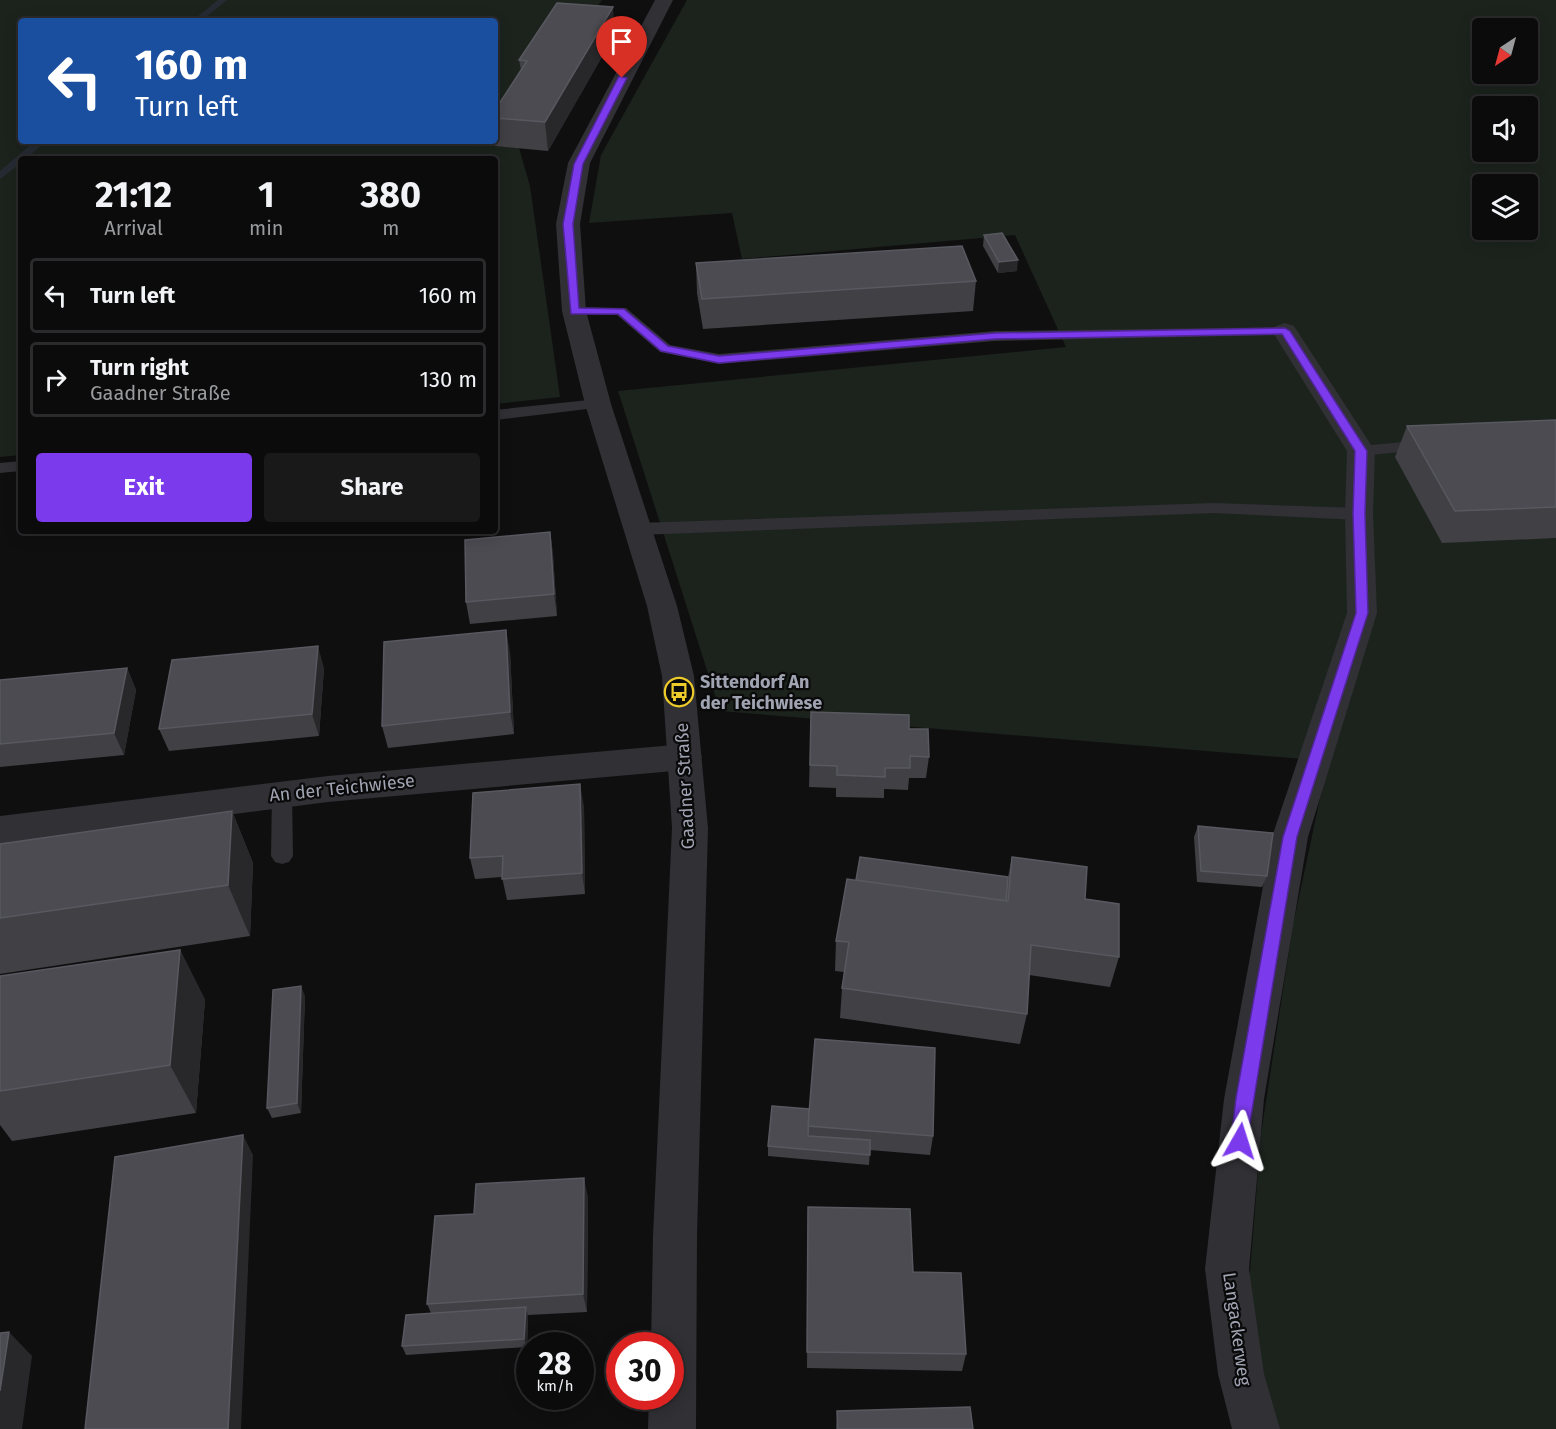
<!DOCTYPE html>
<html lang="en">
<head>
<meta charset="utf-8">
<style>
	:root { --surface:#0b0b0c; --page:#19191a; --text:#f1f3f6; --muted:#9a9b9d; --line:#2b2b2d; --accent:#7c3aed }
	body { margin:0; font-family:"Fira Sans",sans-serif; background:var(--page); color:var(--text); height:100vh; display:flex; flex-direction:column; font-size:22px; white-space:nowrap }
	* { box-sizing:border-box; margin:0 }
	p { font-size:20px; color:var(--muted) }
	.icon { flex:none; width:33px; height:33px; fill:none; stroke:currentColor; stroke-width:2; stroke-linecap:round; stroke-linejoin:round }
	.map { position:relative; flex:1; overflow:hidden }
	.details { position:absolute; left:18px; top:156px; width:480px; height:378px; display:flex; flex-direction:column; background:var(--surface); border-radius:6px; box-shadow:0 3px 15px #0003,0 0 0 2px var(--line) }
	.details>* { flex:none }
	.hud { position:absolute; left:18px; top:18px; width:480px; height:126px; border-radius:6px; box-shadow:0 3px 15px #0003,0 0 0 2px var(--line); background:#1a4fa0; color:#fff; overflow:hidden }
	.needle { width:39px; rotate:216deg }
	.buttons { position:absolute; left:1472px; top:18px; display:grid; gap:12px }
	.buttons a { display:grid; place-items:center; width:66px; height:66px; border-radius:6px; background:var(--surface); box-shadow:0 3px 15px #0003,0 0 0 2px var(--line); font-size:30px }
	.speed { position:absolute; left:516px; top:1332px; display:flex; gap:12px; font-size:30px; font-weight:700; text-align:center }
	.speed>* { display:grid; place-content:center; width:78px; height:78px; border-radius:50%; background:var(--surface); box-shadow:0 3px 15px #0003,0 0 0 2px var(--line); line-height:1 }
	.speed small { font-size:15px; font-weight:400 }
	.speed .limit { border:9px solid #d22; background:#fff; color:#111 }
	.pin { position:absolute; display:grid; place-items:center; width:51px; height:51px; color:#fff; margin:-62px -26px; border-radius:50% 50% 50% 0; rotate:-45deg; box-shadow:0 0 6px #0007 }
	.pin .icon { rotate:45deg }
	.me { position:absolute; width:66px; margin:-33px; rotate:6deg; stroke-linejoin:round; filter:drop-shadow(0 0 4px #0008) }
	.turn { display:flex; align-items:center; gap:21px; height:126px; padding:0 18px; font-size:27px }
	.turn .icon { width:78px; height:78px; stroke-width:2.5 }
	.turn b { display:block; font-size:42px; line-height:51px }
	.eta { display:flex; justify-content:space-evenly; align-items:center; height:102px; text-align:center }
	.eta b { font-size:36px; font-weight:700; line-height:42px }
	.action { display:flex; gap:12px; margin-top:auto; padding:12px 18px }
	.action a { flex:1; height:69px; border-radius:6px; background:var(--accent); color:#fff; font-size:24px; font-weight:700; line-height:69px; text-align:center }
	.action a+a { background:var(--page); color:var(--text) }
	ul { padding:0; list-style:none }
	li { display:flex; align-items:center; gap:18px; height:75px; margin:0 12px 9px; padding:0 6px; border:3px solid var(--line); border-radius:6px }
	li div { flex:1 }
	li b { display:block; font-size:22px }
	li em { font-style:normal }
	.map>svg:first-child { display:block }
	.green { fill:#1c231d; fill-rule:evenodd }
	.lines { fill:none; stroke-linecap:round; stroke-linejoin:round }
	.stream { fill:#262b33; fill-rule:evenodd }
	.service { fill:#303035; fill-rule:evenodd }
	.minor { fill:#303035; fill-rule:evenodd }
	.tertiary { fill:#303035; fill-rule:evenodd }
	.wall { fill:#404045 }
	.shaded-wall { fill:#28282b }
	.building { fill:#4b4b51; stroke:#585960; stroke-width:1.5 }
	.route { fill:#7c3aed; stroke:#51269a; stroke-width:1.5 }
	.labels { text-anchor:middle; stroke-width:4.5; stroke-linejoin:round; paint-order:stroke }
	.poi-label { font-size:18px; font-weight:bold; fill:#a0a3b1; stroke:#0a0a0b; text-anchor:start }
	.street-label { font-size:18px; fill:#a0a3b1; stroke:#0a0a0b }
</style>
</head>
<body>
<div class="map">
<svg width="1556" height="1429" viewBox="0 0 1556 1429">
	<rect width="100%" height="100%" fill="#0f0f10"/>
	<path class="green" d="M0,0h602l-107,146 24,2 11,38 30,211 -65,7v-245h-474v296l-21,2zM21,21h474v120h-474z
		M687,0h869v1429h-284l-23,-144 12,-151 32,-209 35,-164 -608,-50 -102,-320 448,-44 -51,-112 -273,24 -10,-46 -143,10 12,-68zM1482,28h45v46h-45zM1482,106h45v46h-45zM1482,184h45v46h-45z"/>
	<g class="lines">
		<path class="stream" d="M218,0h9l-26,21h-9z
			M35,141h11l-20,18h-5v4l-21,16v-8z"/>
		<path class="service" d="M574,307l52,1 44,37 49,9 276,-23 290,-4 7,4 -7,4 -290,6 -276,23 -59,-12 -43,-37 -48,-1 -2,-3 2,-3z
			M598,399l8,5 -2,3 -109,13v-10z
			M1424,440l6,1 2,4 -2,4 -69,7 -8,-5 8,-5z
			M21,461v10l-21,2v-10z
			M1214,503l145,5 6,2 3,4 -3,4 -6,2 -145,-7 -576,22 -6,-2 -3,-4 3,-4 6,-2z
			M282,786l7,2 3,6 1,62 -4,6 -7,2 -7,-2 -4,-6 1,-62 3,-6z"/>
		<path class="minor" d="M1285,323l9,3 81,125 -2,63 4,99 -69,224 -44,262 -15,170 15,105 16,55h-48l-14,-55 -13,-105 19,-170 48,-262 75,-224 -2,-99 2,-63 -75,-120 4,-5z
			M685,744l12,4 5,9 -5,9 -12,4 -357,32 -328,42v-28l328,-40z"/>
		<path class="tertiary" d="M655,0h18l-83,163 -10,61 6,87 25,93 66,202 17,70 14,152 -11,408 -1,193h-48l1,-33h21v-50h-19l2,-110 19,-408 -10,-152 -15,-70 -62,-202 -23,-93 -6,-87 12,-61z"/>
	</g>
	<path class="wall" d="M615,34l-67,117 -53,-5 -1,-5h1v-31l26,-40 -2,-10z
		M984,235l33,36 -19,2 -15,-27z
		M696,263l280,18 -3,30 -270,18 -6,-36z
		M1556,420v118l-114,5 -47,-86 12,-31z
		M550,532l3,22 4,62 -87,8 -4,-22z
		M510,652l4,82 -126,14 -6,-22z
		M127,668l9,22 -12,65 -124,12v-87z
		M324,668l-5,68 -150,15 -10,-22z
		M811,712l98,17 20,28 -3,21h-17l-1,12 -24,-1v9l-48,-1v-9l-27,-1z
		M584,806l1,88 -78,6 -5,-23 -27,2 -5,-21z
		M232,811l21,52 -3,73 -250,38v-130z
		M1198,826l69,50 -5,11 -65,-5 -3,-45z
		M1012,857l73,42 34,58 -9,30 -81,-12 -2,39 -7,30 -180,-26 2,-30 2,-16 -9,-1 1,-30 20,-61 152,-3z
		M180,950l25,50 -9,113 -184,28 -12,-16v-149z
		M305,996l-4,117 -29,5 -5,-10z
		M809,1109l124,27 -3,19 -60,-5 -1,15 -101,-9v-10z
		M588,1197l-1,115 -59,3 -1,32 -121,8 -4,-9 29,-33 -4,-9 47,-90z
		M808,1207l105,65 53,82 -4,17 -155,-3z
		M837,1411l136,18h-137z"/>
	<path class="shaded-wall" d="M613,7l2,27 -67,117 -3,-29z
		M1018,260l-1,11 -19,2 1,-11z
		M550,532l3,22 4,62 -3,-22z
		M506,630l4,22 4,82 -4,-22z
		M318,646l6,22 -5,68 -7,-22z
		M127,668l9,22 -12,65 -10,-22z
		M580,784l4,22 1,88 -3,-21z
		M232,811l21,52 -3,73 -22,-51z
		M180,950l25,50 -9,113 -26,-48z
		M301,986l4,10 -4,117 -4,-10z
		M243,1135l10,20 -12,274h-13z
		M584,1178l4,19 -1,115 -4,-18z
		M526,1307l2,9 -1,31 -3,-8z
		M9,1332l23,24 -10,73h-22v-38z"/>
	<path class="building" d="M557,3l56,4 -68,115 -50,-4v-8l32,-49 -8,-1z
		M1002,233l16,27 -19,2 -15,-27z
		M962,246l14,35 -274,18 -6,-36z
		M1556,420v87l-101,4 -48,-85z
		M550,532l4,62 -88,8 -1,-62z
		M506,630l4,82 -128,14 2,-84z
		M318,646l-6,68 -153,15 13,-69z
		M127,668l-13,65 -114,11v-64z
		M811,712l98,3v14h19l1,28 -19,-1v12h-25v9l-48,-2v-9l-27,-1z
		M580,784l2,89 -80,6 1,-23 -33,2 3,-65z
		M232,811l-4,74 -228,33v-74z
		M1198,826l75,7 -6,43 -66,-5z
		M860,857l148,20 -2,24 -150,-21z
		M1012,857l75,10 -2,32 34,5v53l-88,-12 -4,69 -185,-26 7,-46 -13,-1 11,-62 161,22z
		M180,950l-10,115 -170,26v-115z
		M301,986l-4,117 -30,5 6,-118z
		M815,1039l120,9 -2,88 -125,-10z
		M772,1106l37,3 -1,27 62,4v15l-102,-9z
		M243,1135l-15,294h-143l30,-272z
		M584,1178l-1,116 -156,10 8,-88 39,-2 2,-30z
		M808,1207l102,2 3,63 48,1 5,81 -159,-2z
		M526,1307l-2,32 -122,7 4,-31z
		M9,1332l-9,59v-58z
		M970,1407l3,22h-135l-1,-18z"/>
	<path class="route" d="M619,76l8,2 -44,86 -10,60 6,84 45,1 44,37 51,10 276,-23 290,-5 5,3 77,120 -2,63 3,99 -71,224 -51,310 -6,2 -6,-2 -3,-6 5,-43 47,-261 73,-224 -3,-99 2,-63 -73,-117 -287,5 -276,24 -58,-12 -43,-37h-47l-8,-90 11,-60z"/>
	<defs>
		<g id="bus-ring" transform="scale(1.5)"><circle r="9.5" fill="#0a0a0b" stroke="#edcb2a" stroke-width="1.5"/><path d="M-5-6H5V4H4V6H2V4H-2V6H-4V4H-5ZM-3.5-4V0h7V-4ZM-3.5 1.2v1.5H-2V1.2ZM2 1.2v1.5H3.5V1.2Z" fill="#edcb2a"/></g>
	</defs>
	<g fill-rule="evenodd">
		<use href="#bus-ring" x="679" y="692"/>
	</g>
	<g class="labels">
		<g class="poi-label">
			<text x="700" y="688">Sittendorf An<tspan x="700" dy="21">der Teichwiese</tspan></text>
		</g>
		<g class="street-label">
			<text transform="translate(685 786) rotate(-93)" y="6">Gaadner Straße</text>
			<text transform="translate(342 788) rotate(-6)" y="6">An der Teichwiese</text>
			<text transform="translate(1237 1329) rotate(82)" y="6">Langackerweg</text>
		</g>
	</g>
</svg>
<div class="buttons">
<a><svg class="needle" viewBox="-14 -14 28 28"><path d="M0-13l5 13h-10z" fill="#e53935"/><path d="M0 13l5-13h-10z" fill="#9a9b9d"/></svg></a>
<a><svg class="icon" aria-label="sound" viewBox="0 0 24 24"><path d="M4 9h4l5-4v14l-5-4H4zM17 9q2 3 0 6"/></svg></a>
<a><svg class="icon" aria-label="layers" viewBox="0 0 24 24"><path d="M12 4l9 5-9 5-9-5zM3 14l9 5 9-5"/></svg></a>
</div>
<div class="speed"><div>28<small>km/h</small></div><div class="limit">30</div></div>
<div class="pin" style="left:622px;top:78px;background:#d93025"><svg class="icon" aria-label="arrive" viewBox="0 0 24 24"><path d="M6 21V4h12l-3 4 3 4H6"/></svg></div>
<svg class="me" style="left:1240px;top:1141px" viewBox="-20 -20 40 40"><path d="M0-17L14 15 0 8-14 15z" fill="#7c3aed" stroke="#fff" stroke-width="4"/></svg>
<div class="hud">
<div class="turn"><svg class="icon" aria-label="left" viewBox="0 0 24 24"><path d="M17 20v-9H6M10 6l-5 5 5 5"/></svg><div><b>160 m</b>Turn left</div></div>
</div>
<section class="details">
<div class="eta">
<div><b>21:12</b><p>Arrival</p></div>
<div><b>1</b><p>min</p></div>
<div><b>380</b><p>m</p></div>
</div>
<ul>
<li><svg class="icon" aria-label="left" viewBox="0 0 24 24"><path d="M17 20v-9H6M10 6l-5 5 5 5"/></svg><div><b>Turn left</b></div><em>160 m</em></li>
<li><svg class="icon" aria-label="right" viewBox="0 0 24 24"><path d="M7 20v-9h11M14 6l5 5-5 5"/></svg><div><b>Turn right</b><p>Gaadner Straße</p></div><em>130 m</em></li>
</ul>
<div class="action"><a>Exit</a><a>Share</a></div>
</section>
</div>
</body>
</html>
